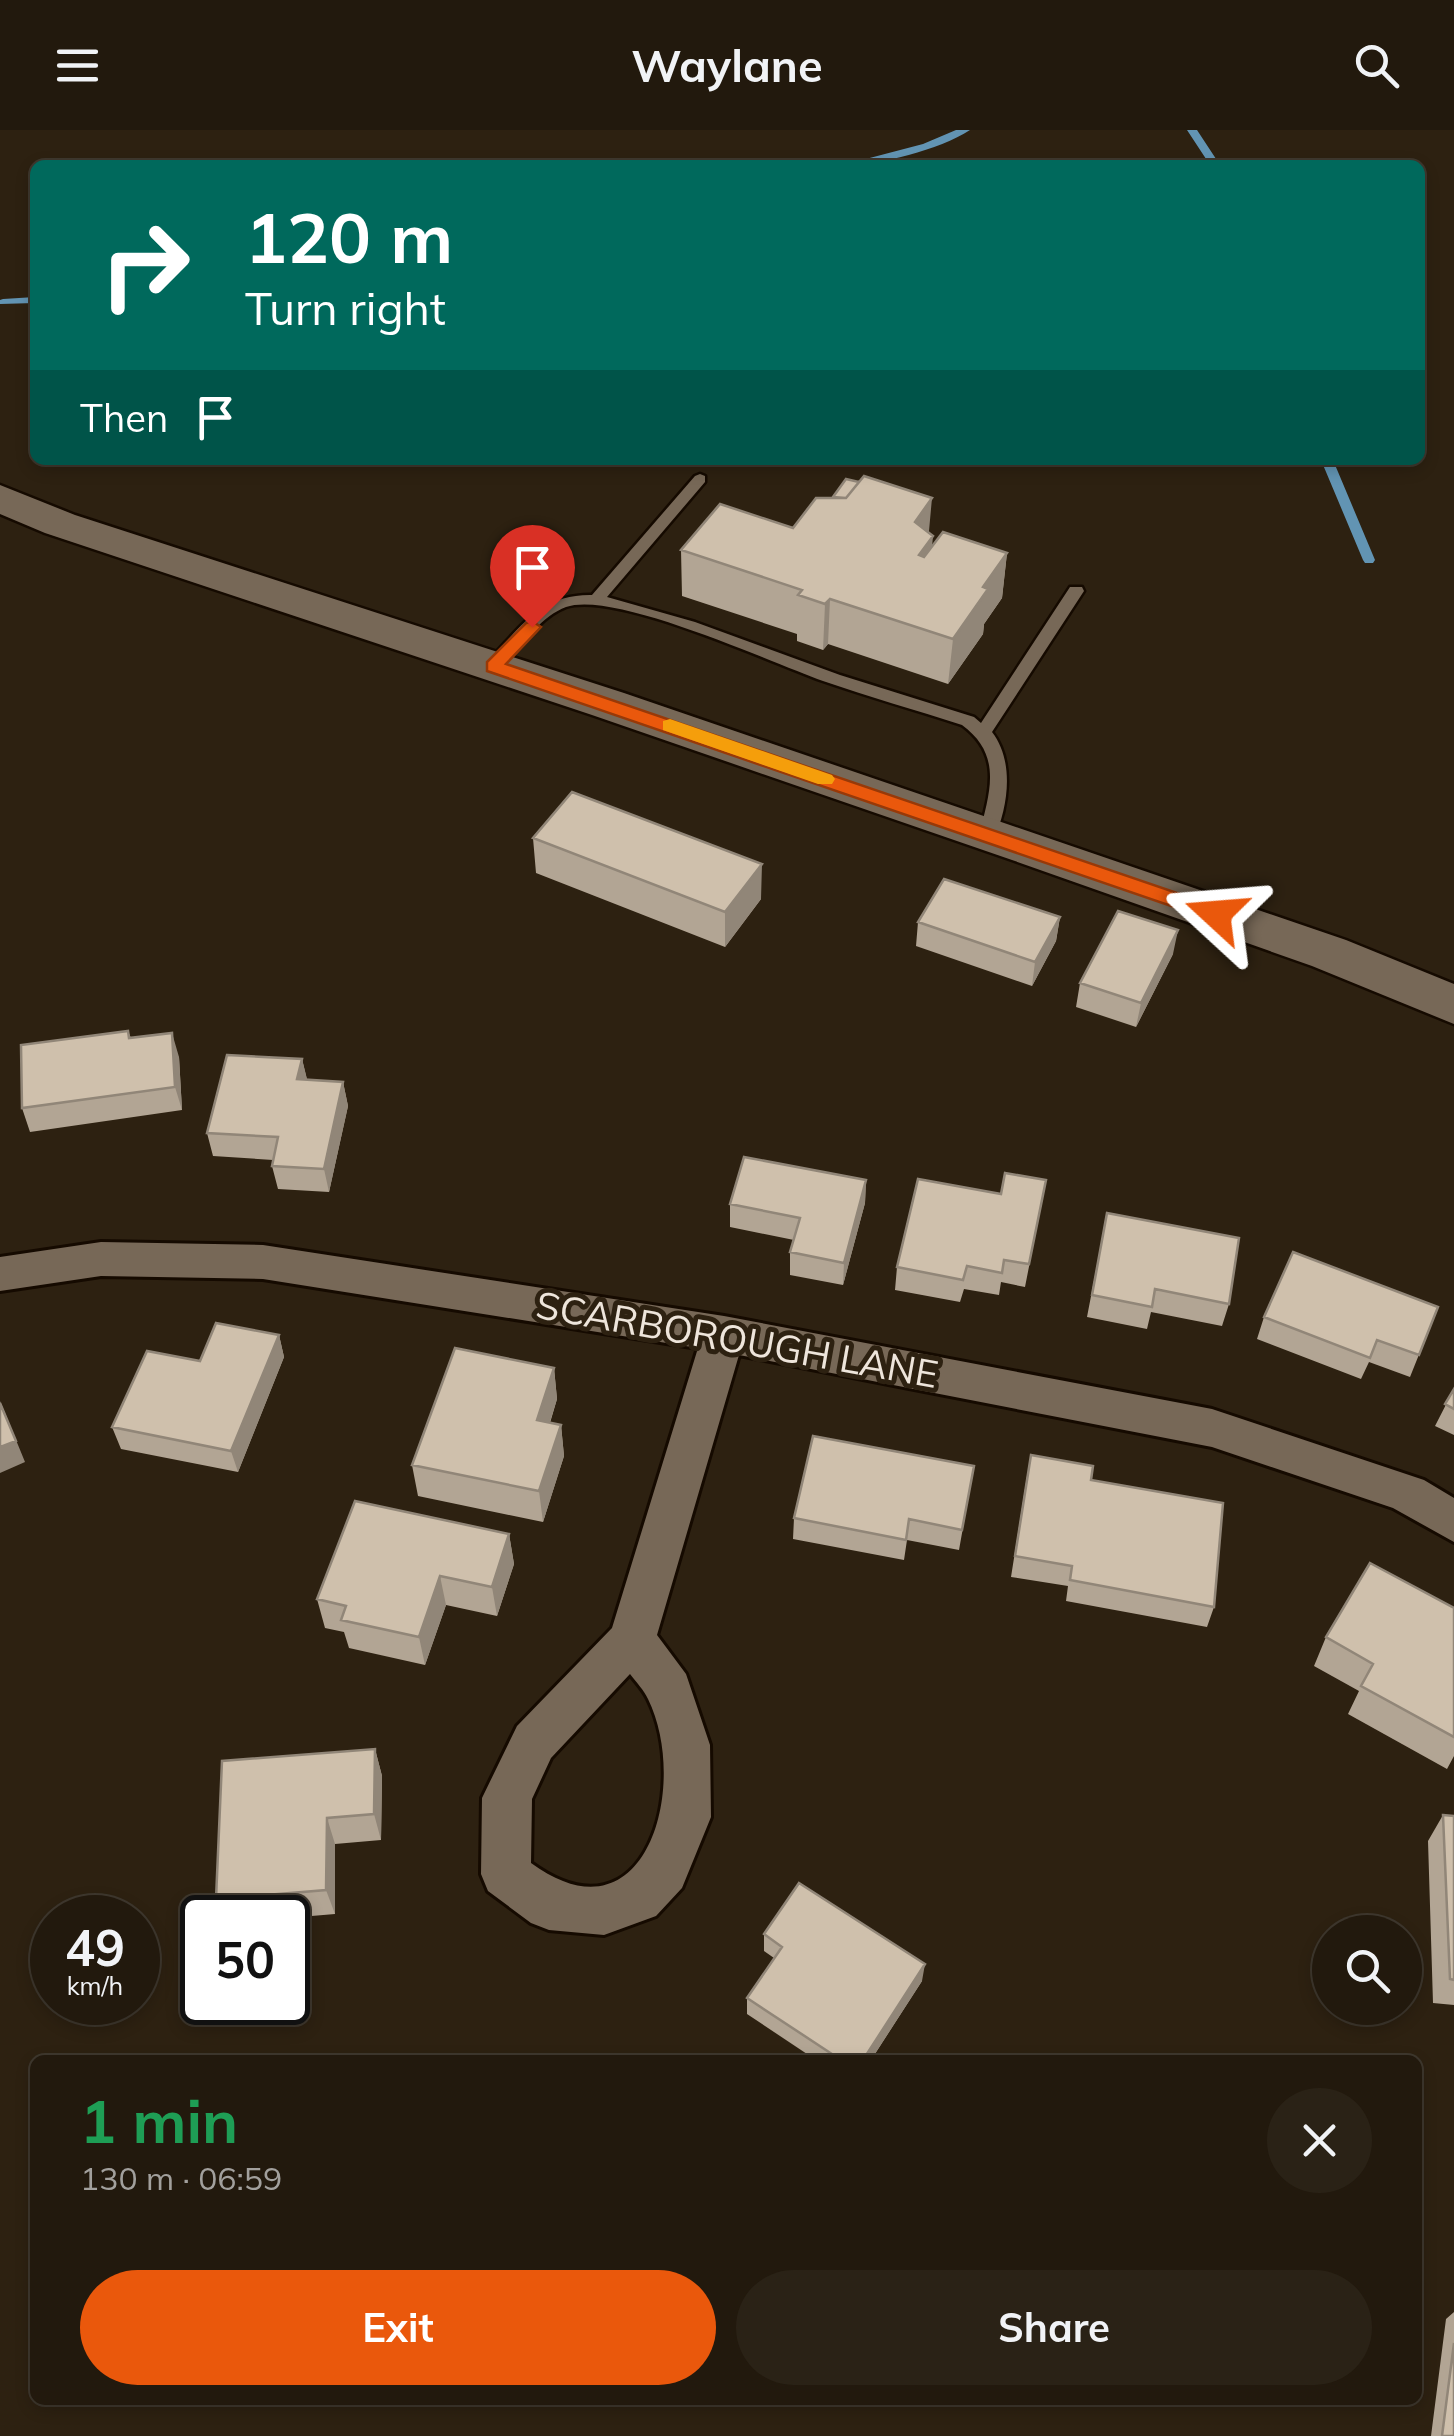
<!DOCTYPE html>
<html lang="en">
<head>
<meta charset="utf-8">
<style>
	:root { --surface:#22190d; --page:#2a2216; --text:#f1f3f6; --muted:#a2a09d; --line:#3f382e; --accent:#ea580c }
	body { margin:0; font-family:Mulish,sans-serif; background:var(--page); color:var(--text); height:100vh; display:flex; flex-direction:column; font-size:38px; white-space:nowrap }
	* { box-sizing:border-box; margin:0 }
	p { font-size:32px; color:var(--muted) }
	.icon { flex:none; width:55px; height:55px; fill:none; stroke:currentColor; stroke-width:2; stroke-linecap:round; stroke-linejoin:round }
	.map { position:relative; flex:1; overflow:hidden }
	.details { position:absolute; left:30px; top:1925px; width:1392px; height:350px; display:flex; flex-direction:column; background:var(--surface); border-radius:15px; box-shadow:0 5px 15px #0003,0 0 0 2px var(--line) }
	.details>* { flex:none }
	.hud { position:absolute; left:30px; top:30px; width:1395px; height:305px; border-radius:15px; box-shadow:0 5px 15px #0003,0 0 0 2px var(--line); background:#00695c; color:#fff; overflow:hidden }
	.controls { position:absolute; left:1312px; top:1785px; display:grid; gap:20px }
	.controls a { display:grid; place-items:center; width:110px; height:110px; border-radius:50%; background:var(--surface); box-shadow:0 5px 15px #0003,0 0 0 2px var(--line); font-size:50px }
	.speed { position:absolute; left:30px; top:1765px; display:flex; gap:20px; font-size:50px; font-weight:700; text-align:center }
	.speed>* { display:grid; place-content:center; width:130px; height:130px; border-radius:50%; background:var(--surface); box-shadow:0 5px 15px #0003,0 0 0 2px var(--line); line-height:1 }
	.speed small { font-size:25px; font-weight:400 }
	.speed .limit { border:5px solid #111; border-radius:15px; background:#fff; color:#111 }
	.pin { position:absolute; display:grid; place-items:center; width:85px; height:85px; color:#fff; margin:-102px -42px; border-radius:50% 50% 50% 0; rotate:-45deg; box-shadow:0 0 10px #0007 }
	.pin .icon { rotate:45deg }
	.me { position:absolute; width:110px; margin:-55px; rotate:289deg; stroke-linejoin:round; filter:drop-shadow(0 0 8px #0008) }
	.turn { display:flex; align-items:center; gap:35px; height:210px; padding:0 50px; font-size:45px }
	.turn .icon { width:130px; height:130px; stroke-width:2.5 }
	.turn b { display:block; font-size:70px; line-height:85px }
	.then { display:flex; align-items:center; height:95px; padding:0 50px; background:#0003; gap:20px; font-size:38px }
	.round { display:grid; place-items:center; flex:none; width:105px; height:105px; border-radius:52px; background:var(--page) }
	.headline { display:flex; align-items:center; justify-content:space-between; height:170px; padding:0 50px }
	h1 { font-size:60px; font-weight:700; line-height:75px; color:#1e9e55 }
	.button { display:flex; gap:20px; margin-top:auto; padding:20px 50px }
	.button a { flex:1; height:115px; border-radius:60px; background:var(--accent); color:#fff; font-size:40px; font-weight:700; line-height:115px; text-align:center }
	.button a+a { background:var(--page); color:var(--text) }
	header { display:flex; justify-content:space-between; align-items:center; height:130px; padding:0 50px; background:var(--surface); font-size:45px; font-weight:700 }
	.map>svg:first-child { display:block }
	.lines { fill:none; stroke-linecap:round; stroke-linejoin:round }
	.stream { fill:#6294b3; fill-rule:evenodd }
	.lane-casing { stroke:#150a00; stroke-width:5 }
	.street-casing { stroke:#150a00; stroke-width:6 }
	.secondary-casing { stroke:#150a00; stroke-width:5 }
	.lane { fill:#776857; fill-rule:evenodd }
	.street { fill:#776857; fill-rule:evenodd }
	.secondary { fill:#776857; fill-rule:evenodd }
	.wall { fill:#b2a594 }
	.shaded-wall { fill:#918678 }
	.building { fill:#cfc0ac; stroke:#918678; stroke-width:2.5 }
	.route { fill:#ea580c; stroke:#983908; stroke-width:2.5 }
	.slow { fill:#f59e0b }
	.labels { text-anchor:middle; stroke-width:10; stroke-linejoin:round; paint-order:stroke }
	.street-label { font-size:38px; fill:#eee5db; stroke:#2d2111 }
</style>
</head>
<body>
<header><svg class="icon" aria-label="menu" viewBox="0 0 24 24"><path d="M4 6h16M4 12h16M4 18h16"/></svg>Waylane<svg class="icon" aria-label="search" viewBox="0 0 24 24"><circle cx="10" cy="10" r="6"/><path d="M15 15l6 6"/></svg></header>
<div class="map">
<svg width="1454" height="2306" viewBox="0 0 1454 2306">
	<rect width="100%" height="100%" fill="#2d2111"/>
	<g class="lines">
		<path class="stream" d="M956,0h14c-31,20 -90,35 -127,35l80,-21z
			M1187,0h10l23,35h-10z
			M35,167v6l-35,1v-4l3,-1z
			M1321,330h12l42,100 -2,3h-8l-2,-3z"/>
		<g class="lane-casing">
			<path id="lane" d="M700,344l5,2v6l-98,115 88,25 145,53 134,42 7,6 89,-136h12l2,4 -92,141c23,30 16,75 2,107h-12l-3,-4c11,-43 24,-80 -17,-110 -46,-15 -93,-28 -139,-44 -53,-19 -209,-91 -257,-74 -27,10 -48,43 -67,63h-12v-8c34,-34 52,-68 105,-67l103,-119z"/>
		</g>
		<g class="street-casing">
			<path id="street" d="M101,1112l162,3 461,71 488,93 212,71 30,18v44l-61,-34 -181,-61 -473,-92 -82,280 29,39 24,71 1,72 -29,71 -26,28 -52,19 -55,-5 -18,-7 -43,-32 -7,-17 1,-76 35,-72 95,-98 86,-280 -435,-69 -162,-3 -101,15v-34zM630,1544c6,8 14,16 18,25 42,85 -1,249 -117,164l1,-64 19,-41z"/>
		</g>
		<g class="secondary-casing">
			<path id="secondary" d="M0,355l75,30 549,178 722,247 108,44v40l-142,-58 -300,-106 -420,-145 -547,-182 -45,-19z"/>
		</g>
		<use href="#lane" class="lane"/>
		<use href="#street" class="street"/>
		<use href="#secondary" class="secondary"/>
	</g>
	<path class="wall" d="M793,398l136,5 3,14 75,6 -5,45 -18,26 -1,10 -35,50 -120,-40 -5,6 -26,-9v-7l-115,-38 -1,-46z
		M533,708l228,61 -36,48 -189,-74z
		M1060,787l-4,24 -24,45 -116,-40 2,-24z
		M1173,824l-37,73 -60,-20 4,-24z
		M128,901l3,7 48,19 3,53 -152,22 -8,-24z
		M302,929l5,21 36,2 5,24 -19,86 -51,-3 -6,-23 1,-6 -60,-4 -6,-23z
		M866,1050l-1,23 -22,82 -53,-10v-23l4,-12 -64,-13v-23z
		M1046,1050l-21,107 -24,-5 -2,13 -35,-6 -4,13 -65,-12 2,-23 104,-73z
		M1107,1083l122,91 -7,22 -71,-14 -4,17 -60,-12z
		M1438,1177l-28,70 -41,-15 -8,17 -104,-40 7,-22z
		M279,1205l5,22 -46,115 -117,-23 -9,-22 88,-66z
		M554,1238l3,31 -7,24 11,2 3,31 -21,66 -125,-26 -6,-31z
		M1454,1259v46l-19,-9z
		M974,1336l-15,84 -52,-10 -3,20 -111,-21 1,-21z
		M1027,1346l64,4 123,127 -7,20 -141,-26 2,-15 -57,-9z
		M509,1404l5,30 -17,52 -51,-11 -21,60 -76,-17 -5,-16 -19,-4 -8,-29z
		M1454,1478v148l-7,13 -99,-55 11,-23 -45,-25 12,-29z
		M375,1619l7,27 -1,64 -46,4v70l-47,4h-64l-8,-19z
		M1443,1685l11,1v189l-21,-2 -5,-162z
		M764,1804l158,47 -51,79h-55l-69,-46v-16l27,-40 -10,-7z
		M1454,2182v124h-23l15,-117z"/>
	<path class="shaded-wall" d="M932,368l-4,44 5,-6 -4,45 -14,20v-79z
		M1007,423l-5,45 -18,26 -1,10 -35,50 5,-45 30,-52z
		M830,469l-2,45 -5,6 2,-46z
		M762,734l-1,35 -36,48v-35z
		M1060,787l-4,24 -24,45 3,-24z
		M1178,800l-5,24 -37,73 5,-24z
		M172,903l7,24 3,53 -7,-23z
		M302,929l6,24 -11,-4z
		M343,952l5,24 -19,86 -5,-23z
		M866,1050l-1,23 -22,82 1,-22z
		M279,1205l5,22 -46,115 -7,-21z
		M554,1238l3,31 -16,52 -4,-31z
		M0,1271l25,61 -25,11z
		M561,1295l3,31 -21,66 -4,-31z
		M509,1404l5,30 -17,52 -5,-29z
		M440,1446l6,29 -21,60 -6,-28z
		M375,1619l7,27 -1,64 -7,-26z
		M327,1688l8,26v70l-9,-24z
		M925,1834l-3,17 -51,79h-8z"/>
	<path class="building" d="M864,346l68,22 -17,24 18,14 -14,19 5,2 19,-25 64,21 -24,34 5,2 -35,50 -123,-40 -5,5 -27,-9 4,-5 -121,-40 39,-46 73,24 23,-30h30z
		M846,349l13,3 -13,16 -13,-1z
		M572,662l190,72 -37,48 -192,-74z
		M944,749l116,38 -25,45 -117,-40z
		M1118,781l60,19 -37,73 -61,-20z
		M128,901l1,7 43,-5 3,54 -153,21 -1,-63z
		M227,925l75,4 -5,20 46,3 -19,87 -52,-3 6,-29 -71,-4z
		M744,1027l122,23 -22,83 -54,-11 10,-34 -70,-14z
		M1005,1043l41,7 -17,84 -25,-4 -2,13 -35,-7 -4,14 -66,-13 21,-88 83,15z
		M1107,1083l132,25 -10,66 -74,-15 -3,18 -60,-12z
		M1293,1122l145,55 -19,48 -42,-15 -7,18 -106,-41z
		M216,1193l63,12 -48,116 -119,-24 35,-76 53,10z
		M455,1218l99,20 -17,52 24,5 -22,66 -127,-26z
		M1454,1259v20l-9,-5z
		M0,1273l16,38 -16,6z
		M813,1306l161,30 -12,64 -53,-11 -3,21 -112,-22z
		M1031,1325l62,11 -2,14 132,23 -9,104 -144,-27 2,-14 -57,-10z
		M355,1371l154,33 -17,53 -52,-11 -21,61 -78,-17 5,-14 -29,-7z
		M1370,1433l84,45v129l-93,-51 12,-22 -47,-27z
		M375,1619l-1,65 -47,4 -1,72 -110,9 6,-138z
		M1443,1685l11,1v164l-4,-1z
		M799,1753l126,81 -62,96h-22l-94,-62 35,-51 -18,-13z
		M1454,2213v93h-12z"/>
	<path class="route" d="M532,491l9,6 -35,37 718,245 3,5 -3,5h-15l-722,-248v-9l39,-39z"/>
	<path class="slow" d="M670,589l162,56 3,4 -3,5h-14l-155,-54v-9z"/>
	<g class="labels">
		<g class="street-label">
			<text transform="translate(737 1210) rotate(10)" y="13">SCARBOROUGH LANE</text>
		</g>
	</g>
</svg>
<div class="controls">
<a><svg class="icon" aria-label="search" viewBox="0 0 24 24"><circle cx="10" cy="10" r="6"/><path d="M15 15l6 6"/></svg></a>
</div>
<div class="speed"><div>49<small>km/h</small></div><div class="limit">50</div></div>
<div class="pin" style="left:532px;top:497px;background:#d93025"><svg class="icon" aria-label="arrive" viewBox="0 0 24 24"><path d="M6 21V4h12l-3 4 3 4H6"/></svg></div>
<svg class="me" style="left:1216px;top:784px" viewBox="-20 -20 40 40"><path d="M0-17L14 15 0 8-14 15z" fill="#ea580c" stroke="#fff" stroke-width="4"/></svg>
<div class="hud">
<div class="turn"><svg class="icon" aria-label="right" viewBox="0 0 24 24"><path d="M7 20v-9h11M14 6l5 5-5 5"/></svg><div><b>120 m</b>Turn right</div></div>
<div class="then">Then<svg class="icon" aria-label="arrive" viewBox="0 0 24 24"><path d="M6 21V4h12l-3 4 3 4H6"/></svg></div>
</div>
<section class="details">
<div class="headline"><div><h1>1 min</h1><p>130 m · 06:59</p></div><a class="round"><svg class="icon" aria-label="close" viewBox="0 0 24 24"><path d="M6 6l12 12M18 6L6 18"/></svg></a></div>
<div class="button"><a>Exit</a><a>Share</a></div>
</section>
</div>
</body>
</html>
